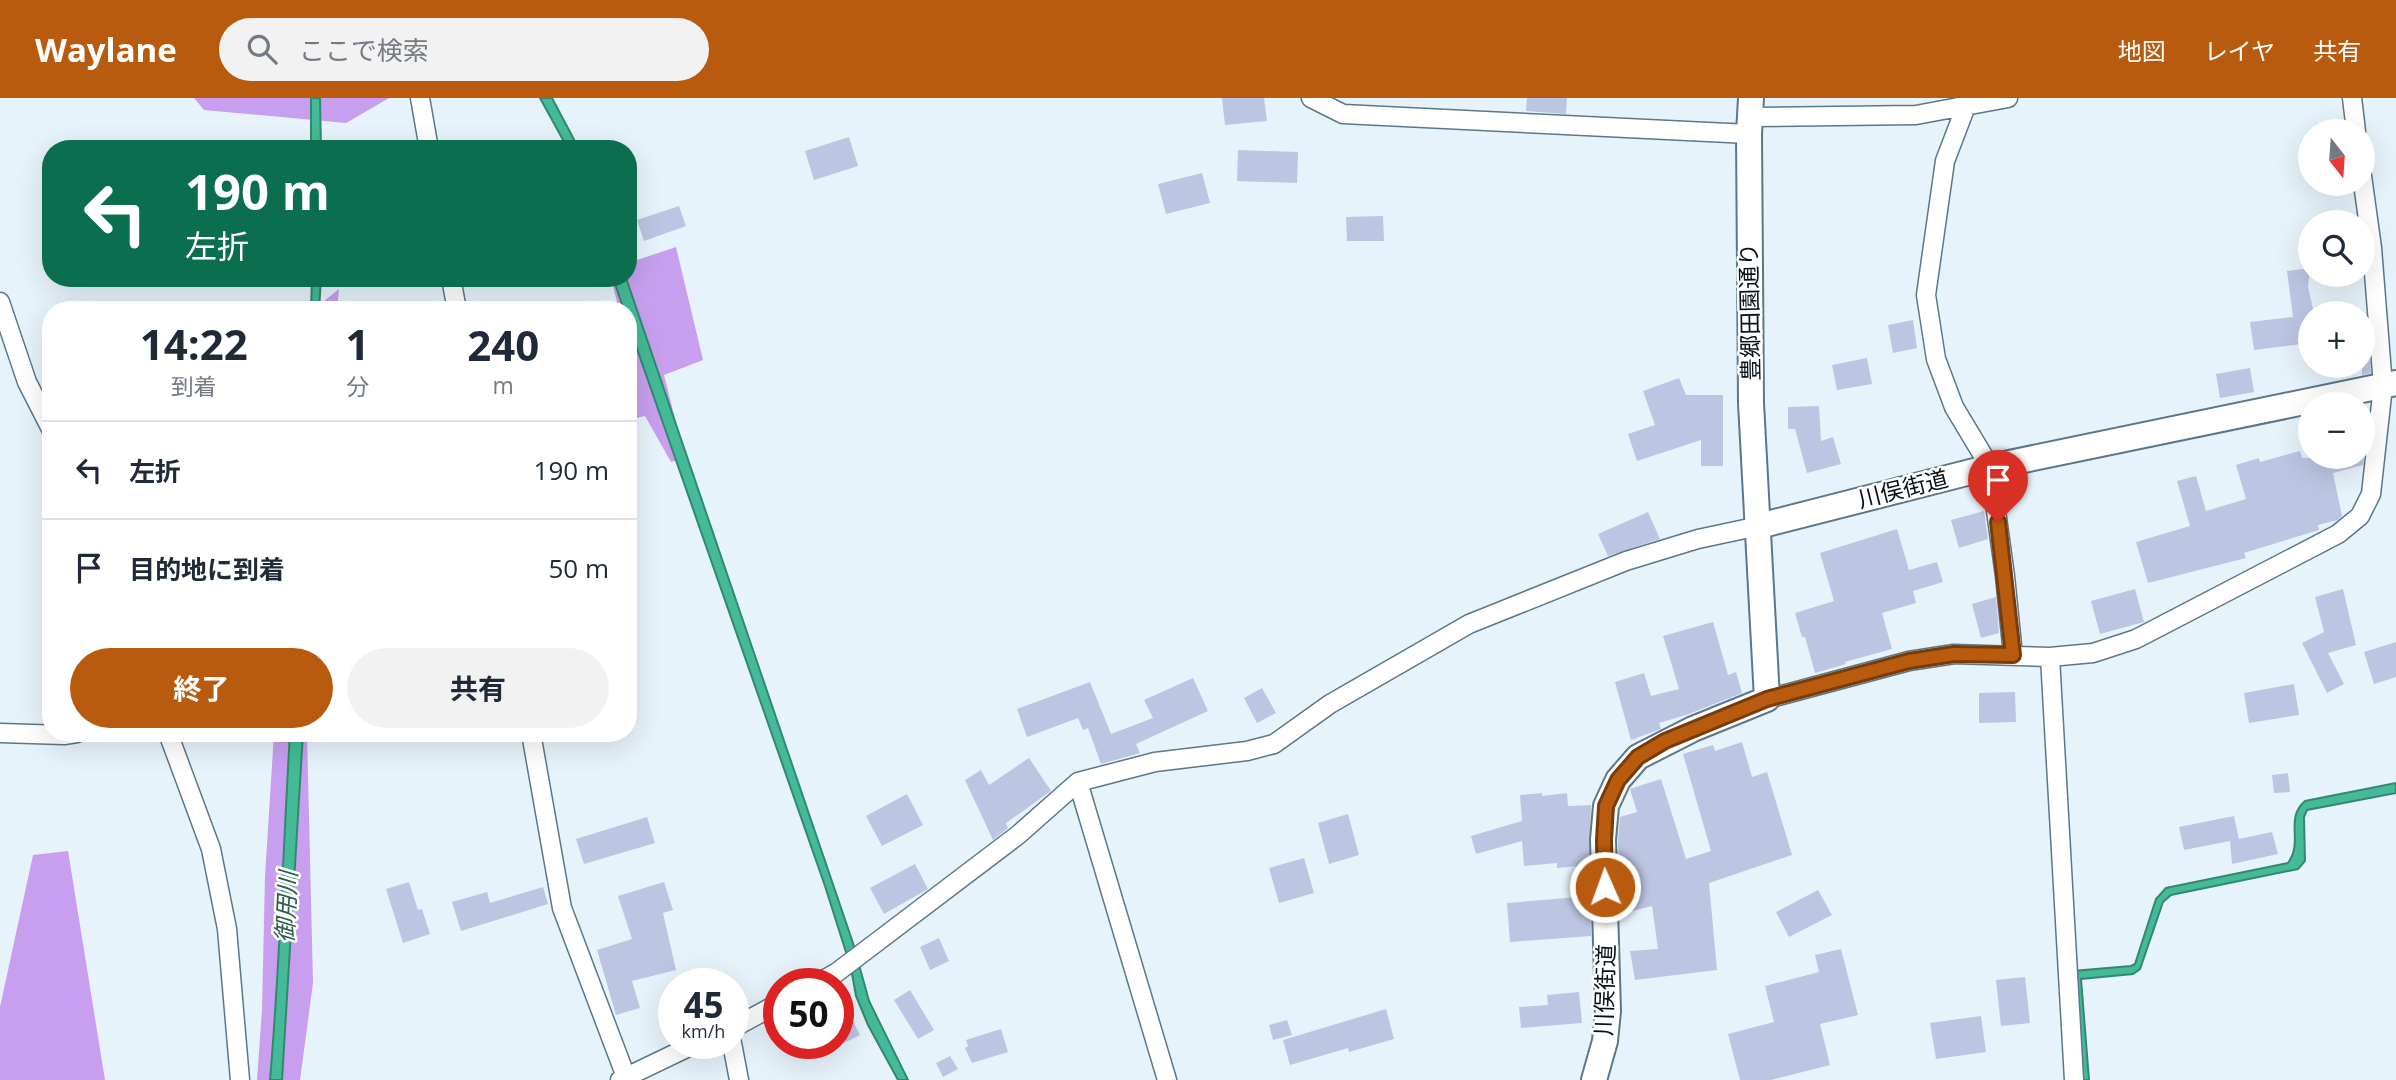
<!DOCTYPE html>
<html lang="ja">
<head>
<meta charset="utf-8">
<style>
	:root { --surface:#fff; --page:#f2f2f3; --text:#1f2937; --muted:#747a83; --line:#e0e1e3; --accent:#b95b0f }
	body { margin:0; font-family:"Open Sans","Noto Sans JP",sans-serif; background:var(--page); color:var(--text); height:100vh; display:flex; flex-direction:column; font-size:26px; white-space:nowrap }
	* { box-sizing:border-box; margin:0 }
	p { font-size:23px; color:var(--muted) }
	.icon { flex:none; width:38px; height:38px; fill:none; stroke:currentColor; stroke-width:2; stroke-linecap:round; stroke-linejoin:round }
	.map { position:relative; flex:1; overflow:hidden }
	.drawer { position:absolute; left:42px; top:203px; width:595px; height:441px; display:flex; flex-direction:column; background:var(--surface); border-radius:28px; box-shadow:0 7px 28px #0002 }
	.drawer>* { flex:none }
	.guide { position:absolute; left:42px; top:42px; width:595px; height:147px; border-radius:28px; box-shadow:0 7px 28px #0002; background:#0b6e4f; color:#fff; overflow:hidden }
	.needle { width:46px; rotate:163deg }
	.fabs { position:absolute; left:2298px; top:21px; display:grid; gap:14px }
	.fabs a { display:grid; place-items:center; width:77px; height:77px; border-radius:50%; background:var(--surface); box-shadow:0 7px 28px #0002; font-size:35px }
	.speed { position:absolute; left:658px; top:870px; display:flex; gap:14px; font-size:35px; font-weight:700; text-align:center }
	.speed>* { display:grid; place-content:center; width:91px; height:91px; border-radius:50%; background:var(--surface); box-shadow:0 7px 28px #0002; line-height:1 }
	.speed small { font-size:18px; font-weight:400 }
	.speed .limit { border:10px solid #d22; background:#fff; color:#111 }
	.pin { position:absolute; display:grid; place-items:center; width:60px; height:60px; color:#fff; margin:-72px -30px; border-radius:50% 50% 50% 0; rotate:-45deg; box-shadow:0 0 7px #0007 }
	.pin .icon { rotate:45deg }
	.me { position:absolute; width:77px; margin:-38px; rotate:358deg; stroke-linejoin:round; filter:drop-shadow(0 0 5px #0008) }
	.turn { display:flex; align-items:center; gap:24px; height:147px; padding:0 28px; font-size:32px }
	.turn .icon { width:91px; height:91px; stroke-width:2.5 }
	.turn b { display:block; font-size:49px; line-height:60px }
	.eta { display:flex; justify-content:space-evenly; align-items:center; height:119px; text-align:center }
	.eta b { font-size:42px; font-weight:700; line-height:49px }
	.action { display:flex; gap:14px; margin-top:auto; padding:14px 28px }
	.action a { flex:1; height:80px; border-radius:42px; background:var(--accent); color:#fff; font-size:28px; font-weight:700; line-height:80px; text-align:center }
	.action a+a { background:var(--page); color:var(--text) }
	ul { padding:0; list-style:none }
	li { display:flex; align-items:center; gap:21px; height:98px; padding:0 28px; border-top:2px solid var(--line) }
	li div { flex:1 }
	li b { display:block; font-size:26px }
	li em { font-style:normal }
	header { display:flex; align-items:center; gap:42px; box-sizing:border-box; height:98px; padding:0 35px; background:var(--accent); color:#fff }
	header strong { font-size:33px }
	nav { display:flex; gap:38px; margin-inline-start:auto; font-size:24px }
	.search { width:490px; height:63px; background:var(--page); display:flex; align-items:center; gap:18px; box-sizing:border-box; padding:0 24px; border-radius:38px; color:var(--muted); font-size:26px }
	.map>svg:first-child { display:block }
	.forest { fill:#c89fef }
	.water { fill:#44bb96; stroke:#328870; stroke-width:2 }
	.building { fill:#bcc5e2 }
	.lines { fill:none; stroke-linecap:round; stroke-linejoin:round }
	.street-casing { stroke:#5c778a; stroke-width:21 }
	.secondary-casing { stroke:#5c778a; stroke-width:28 }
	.street { stroke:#fff; stroke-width:18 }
	.secondary { stroke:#fff; stroke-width:24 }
	.route-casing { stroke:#783b0a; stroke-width:18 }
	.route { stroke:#b95b0f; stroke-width:12 }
	.labels { text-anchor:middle; stroke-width:5; stroke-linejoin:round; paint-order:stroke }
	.street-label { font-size:23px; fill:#071118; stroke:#fefefe }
	.water-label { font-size:24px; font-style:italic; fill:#2d5d4c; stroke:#fefefe }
</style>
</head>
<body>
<header>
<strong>Waylane</strong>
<div class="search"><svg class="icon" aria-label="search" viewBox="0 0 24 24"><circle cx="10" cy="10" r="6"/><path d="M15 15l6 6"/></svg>ここで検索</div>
<nav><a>地図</a><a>レイヤ</a><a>共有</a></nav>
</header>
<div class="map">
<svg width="2396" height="982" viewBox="0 0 2396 982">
	<rect width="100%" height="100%" fill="#e7f3fb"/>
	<path class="forest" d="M194,0h195l-43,25 -142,-13z
		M676,149l27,113 -39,15 21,83 -14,4 -26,-46 -17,4v-110h-9l-8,-32h17v-15z
		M339,191l-2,21h-24z
		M274,635h33l6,250 -13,97h-43l5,-71 3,-133z
		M68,753l37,229h-105v-73l33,-152z"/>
	<path class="water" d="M311,0h9l1,51h-10z
		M540,0h12l27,51h-11z
		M312,180h9l-2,32h-8z
		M613,180h13l227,665 16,58 39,79h-10l-30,-55 -12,-29 -5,-28 -26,-82 -197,-563v-13h-4z
		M290,635h13l-21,347h-12c10,-115 13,-231 20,-347z
		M2396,685v10l-89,17 -3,7 1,44 -7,8 -127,26 -8,7 -23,67 -7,5 -52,5 8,101h-6l-10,-109 58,-5 4,-2 21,-65 10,-11 122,-25c16,-22 -4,-44 17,-62z"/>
	<path class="building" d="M1222,0h42l3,23 -42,4z
		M1527,0h40l-1,16 -40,-3z
		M849,39l9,29 -44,14 -9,-29z
		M1238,52l60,2 -1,31 -60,-2z
		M1202,75l8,30 -44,11 -8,-30z
		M679,108l7,20 -42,15 -7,-21z
		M1383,118l1,25h-37l-1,-24z
		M2310,170l-2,19 6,26h-4v30l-56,7 -4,-28 43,-5 -6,-46z
		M1913,222l4,28 -24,5 -5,-28z
		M2362,230h5l4,45 -9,2z
		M1867,260l5,26 -35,6 -5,-25z
		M2250,270l4,24 -34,6 -4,-24z
		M1679,280l7,17h37v71h-22v-26l-64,21 -9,-27 27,-9 -12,-34z
		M1819,308l2,35 12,-4 8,27 -34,9 -12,-44h-7v-22z
		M2300,353l2,7 62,-1 -1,8 -30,8 9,43 -4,4 -20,5 1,5 -75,23 2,5 -98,25 -12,-41 54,-16 -13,-45 19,-5 10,35 40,-12 -10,-34 23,-7 1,4z
		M1984,413l4,28 -29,9 -8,-28z
		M1648,414l12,27 -52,17 -10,-22z
		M1897,431l12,41 28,-8 6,20 -30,9 3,12 -34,10 10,36 -47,13 1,2 -31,9 -10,-36h-3l-7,-24 39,-12 -14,-48z
		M2135,491l9,33 -44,12 -9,-33z
		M2343,491l13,56 -28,8 16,31 -17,9 -25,-50 22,-11 -9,-35z
		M1996,499l3,36 -18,5 -9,-34z
		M1713,524l15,53 8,-3 6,21 -53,21 -30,9 2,6 -30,11 -16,-58 29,-9 7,23 28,-7 -16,-53z
		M2396,544v35l-22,7 -10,-32z
		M1193,580l15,33 -72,33 4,9 -39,11 -13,-36 -5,2 -5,-12 -51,19 -10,-28 73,-27 21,52 42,-16 -9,-18z
		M2294,586l5,31 -50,8 -5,-30z
		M1262,590l14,25 -19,10 -13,-25z
		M2015,594l1,30 -37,1v-30z
		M1742,644l10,35 15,-5 25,83 -83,28 8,87 -82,10 -5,-29 28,-2 -6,-43 -32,8 -2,-74 2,-23 17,-5 -7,-23 31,-10 25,80 25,-8 -28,-97 30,-9 2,6z
		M1029,660l22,33 -45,32 2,5 -15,12 -28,-60 16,-10 8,15z
		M2288,675l2,19 -16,1 -2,-18z
		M1542,695v3l25,-3 1,13 23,-1 -2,60 -32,3v-5l-33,3 -2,-25 -46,13 -5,-18 51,-15 -2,-26z
		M907,696l16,31 -41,21 -16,-30z
		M1348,716l11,41 -30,9 -11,-41z
		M2234,718l5,23 33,-7 6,22 -46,10 -2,-23 -46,9 -5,-23z
		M647,719l8,26 -71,21 -8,-25z
		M1304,760l10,35 -35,10 -10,-35z
		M915,766l13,25 -44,25 -14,-26z
		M409,784l9,28 4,-1 8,25 -27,9 -17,-54z
		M664,784l9,28 -10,3 13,57 -44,11 8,27 -24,7 -19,-65 35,-11 -14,-43z
		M543,789l5,17 -87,27 -9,-29 35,-10 3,11z
		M1818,792l14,25 -43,22 -13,-25z
		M1590,798l1,40 -81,6 -3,-39z
		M939,840l10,23 -19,9 -10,-23z
		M1841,851l17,66 -38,9 10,41 -59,15h-31l-12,-46 46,-12 -9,-36 54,-14 -4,-17z
		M2025,879l5,46 -29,3 -5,-46z
		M910,892l24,40 -16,9 -24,-39z
		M1579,894l3,31 -61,5 -2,-21 29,-2 -1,-10z
		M1386,911l8,30 -45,13 -1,-4 -58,17 -7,-25z
		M1981,918l5,36 -50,7 -6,-36z
		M851,919l9,18 -22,11v-22z
		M1287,922l5,15 -19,5 -4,-15z
		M1001,931l7,23 -36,11 -7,-15 3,-2 -2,-6z
		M950,958l8,13 -15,8 -7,-14z"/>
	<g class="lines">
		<g class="street-casing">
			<path id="street" d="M420,0l9,51
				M1311,0l32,16 406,20
				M2352,0l4,33
				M1966,8l-21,55 -19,134 10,64 18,48 36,60 15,109 8,79
				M1750,19l166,-2 92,-17
				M451,180l6,32
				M0,204l27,80 24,47
				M2050,559l24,423
				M1767,601l142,-38 45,-7 96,3 43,-4 43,-14 202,-105 22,-18 11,-22 12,-108 -11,-138 -10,-72
				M0,635l64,2 13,-2
				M168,635l43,116 16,80 13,151
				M531,635l31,175 64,169
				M1078,684l89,298
				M816,886l20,-11 182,-138 60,-53 77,-20 92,-11 27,-7 56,-40 139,-80 157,-63 72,-22 61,-13
				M733,930l46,-25
				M732,945l7,37
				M620,982l77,-37"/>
		</g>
		<g class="secondary-casing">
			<path id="secondary" d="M1759,428l231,-59 406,-84
				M1594,982l11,-39 3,-30 -5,-171 3,-34 12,-26 20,-23 55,-28 74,-30 -16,-296 -2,-269 2,-36"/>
		</g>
		<use href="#street" class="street"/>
		<use href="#secondary" class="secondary"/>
	</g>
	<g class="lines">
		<g class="route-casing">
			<path id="route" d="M1605,789l-1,-47 2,-34 12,-26 20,-23 27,-16 102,-42 142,-38 45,-7 59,1 -15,-133"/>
		</g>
		<use href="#route" class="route"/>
	</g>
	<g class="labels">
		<g class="street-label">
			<text transform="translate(1750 214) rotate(-91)" y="8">豊郷田園通り</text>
			<text transform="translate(1903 391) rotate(-14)" y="8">川俣街道</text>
			<text transform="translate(1605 892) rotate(-88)" y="8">川俣街道</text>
		</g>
		<g class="water-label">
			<text transform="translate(287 809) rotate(-87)" y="8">御用川</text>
		</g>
	</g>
</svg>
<div class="fabs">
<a><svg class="needle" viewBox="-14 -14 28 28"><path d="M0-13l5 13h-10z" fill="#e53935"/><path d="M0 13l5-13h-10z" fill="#747a83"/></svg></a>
<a><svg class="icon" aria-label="search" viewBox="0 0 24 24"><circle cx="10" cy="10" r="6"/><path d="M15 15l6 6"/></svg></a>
<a>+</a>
<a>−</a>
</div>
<div class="speed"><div>45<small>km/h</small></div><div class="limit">50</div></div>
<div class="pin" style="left:1998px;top:424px;background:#d93025"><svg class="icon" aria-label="arrive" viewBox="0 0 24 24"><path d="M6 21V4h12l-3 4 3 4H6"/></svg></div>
<svg class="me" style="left:1605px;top:789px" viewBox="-20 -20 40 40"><circle r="17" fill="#b95b0f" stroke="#fff" stroke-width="3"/><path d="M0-11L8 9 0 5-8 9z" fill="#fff"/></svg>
<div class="guide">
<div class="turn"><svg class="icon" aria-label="left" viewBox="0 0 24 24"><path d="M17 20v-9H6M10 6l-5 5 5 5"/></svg><div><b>190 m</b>左折</div></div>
</div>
<section class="drawer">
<div class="eta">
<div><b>14:22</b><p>到着</p></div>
<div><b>1</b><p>分</p></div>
<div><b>240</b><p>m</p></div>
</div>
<ul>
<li><svg class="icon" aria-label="left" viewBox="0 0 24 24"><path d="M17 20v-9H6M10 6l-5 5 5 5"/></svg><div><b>左折</b></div><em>190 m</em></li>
<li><svg class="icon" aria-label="arrive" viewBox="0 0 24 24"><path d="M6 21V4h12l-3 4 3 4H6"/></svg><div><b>目的地に到着</b></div><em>50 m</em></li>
</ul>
<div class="action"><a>終了</a><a>共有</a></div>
</section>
</div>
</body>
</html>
